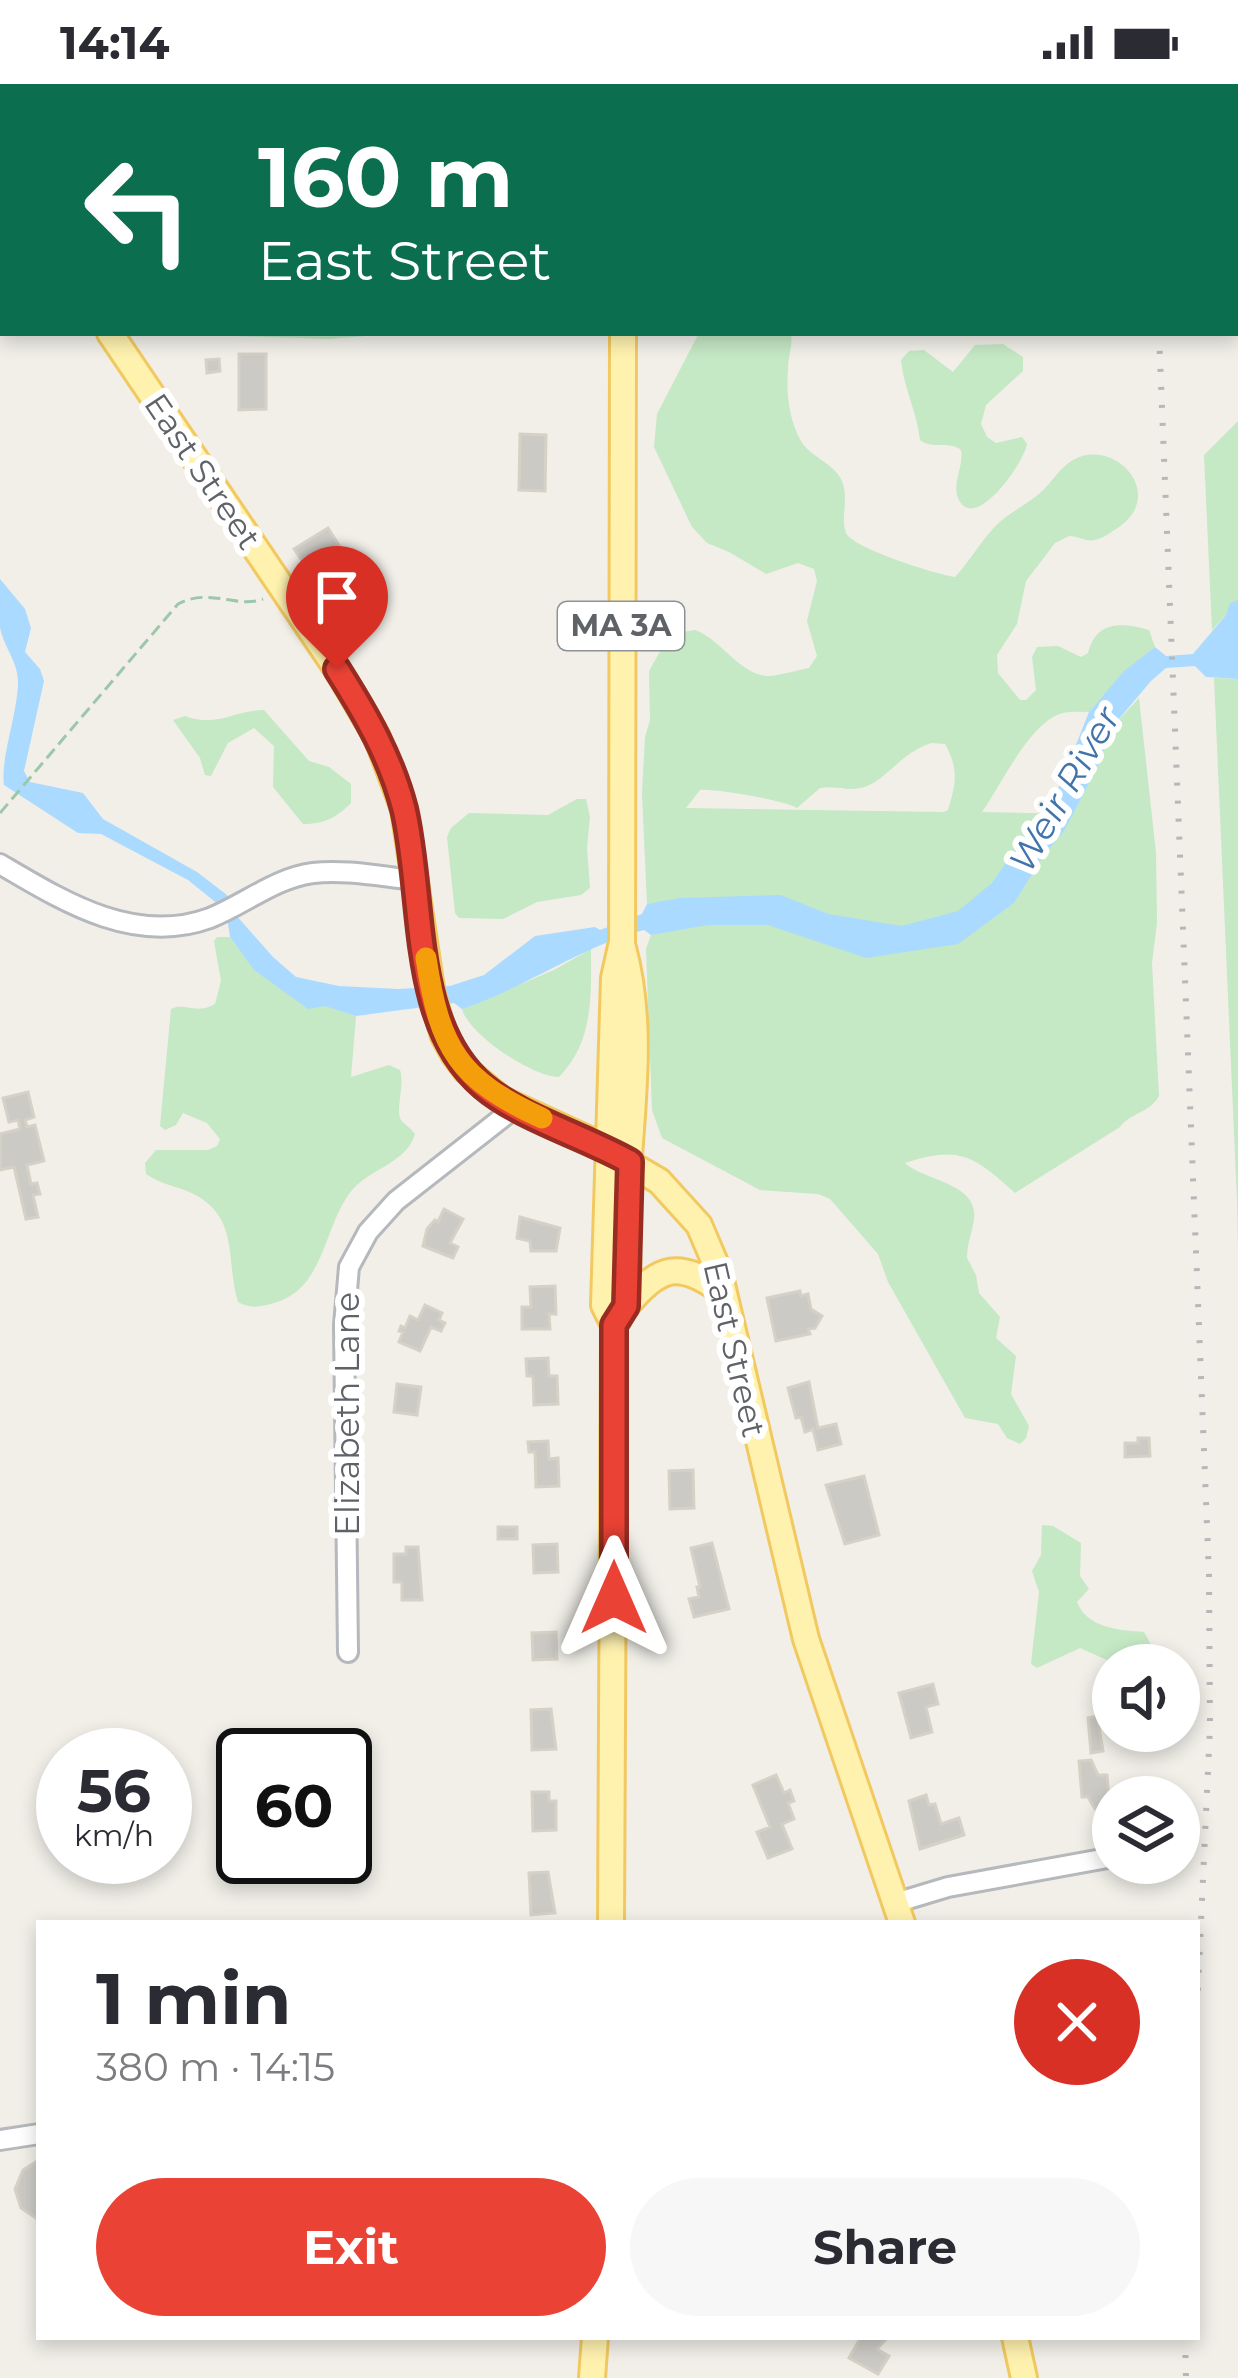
<!DOCTYPE html>
<html lang="en">
<head>
<meta charset="utf-8">
<style>
	:root { --surface:#fff; --page:#f7f7f7; --text:#2b2b33; --muted:#7c7c81; --accent:#ea4335 }
	body { margin:0; font-family:Montserrat,sans-serif; background:var(--page); color:var(--text); height:100vh; display:flex; flex-direction:column; font-size:45px; white-space:nowrap }
	* { box-sizing:border-box; margin:0 }
	p { font-size:39px; color:var(--muted) }
	.icon { flex:none; width:66px; height:66px; fill:none; stroke:currentColor; stroke-width:2; stroke-linecap:round; stroke-linejoin:round }
	.map { position:relative; flex:1; overflow:hidden }
	.panel { position:absolute; left:36px; top:1836px; width:1164px; height:420px; display:flex; flex-direction:column; background:var(--surface); border-radius:0px; box-shadow:0 6px 18px #0003 }
	.panel>* { flex:none }
	.top-card { position:absolute; left:0px; top:0px; width:1239px; height:252px; box-shadow:0 6px 18px #0003; background:#0b6e4f; color:#fff; overflow:hidden }
	.fabs { position:absolute; left:1092px; top:1560px; display:grid; gap:24px }
	.fabs a { display:grid; place-items:center; width:108px; height:108px; border-radius:50%; background:var(--surface); box-shadow:0 6px 18px #0003; font-size:60px }
	.speed { position:absolute; left:36px; top:1644px; display:flex; gap:24px; font-size:60px; font-weight:700; text-align:center }
	.speed>* { display:grid; place-content:center; width:156px; height:156px; border-radius:50%; background:var(--surface); box-shadow:0 6px 18px #0003; line-height:1 }
	.speed small { font-size:30px; font-weight:400 }
	.speed .limit { border:6px solid #111; border-radius:18px; background:#fff; color:#111 }
	.pin { position:absolute; display:grid; place-items:center; width:102px; height:102px; color:#fff; margin:-123px -51px; border-radius:50% 50% 50% 0; rotate:-45deg; box-shadow:0 0 12px #0007 }
	.pin .icon { rotate:45deg }
	.me { position:absolute; width:132px; margin:-66px; rotate:0deg; stroke-linejoin:round; filter:drop-shadow(0 0 9px #0008) }
	.turn { display:flex; align-items:center; gap:42px; height:252px; padding:0 60px; font-size:54px }
	.turn .icon { width:156px; height:156px; stroke-width:2.5 }
	.turn b { display:block; font-size:84px; line-height:102px }
	.round { display:grid; place-items:center; flex:none; width:126px; height:126px; border-radius:63px; background:var(--page) }
	.headline { display:flex; align-items:center; justify-content:space-between; height:204px; padding:0 60px }
	h1 { font-size:72px; font-weight:700; line-height:90px }
	.cta { display:flex; gap:24px; margin-top:auto; padding:24px 60px }
	.cta a { flex:1; height:138px; border-radius:72px; background:var(--accent); color:#fff; font-size:48px; font-weight:700; line-height:138px; text-align:center }
	.cta a+a { background:var(--page); color:var(--text) }
	.status { display:flex; justify-content:space-between; align-items:center; height:84px; padding:0 60px; background:var(--surface); direction:ltr }
	.status svg { height:33px; fill:currentColor }
	.map>svg:first-child { display:block }
	.green { fill:#c5e8c5; fill-rule:evenodd }
	.water { fill:#aadaff }
	.building { fill:#cccac5; stroke:#d6d1c6; stroke-width:3 }
	.lines { fill:none; stroke-linecap:round; stroke-linejoin:round }
	.minor-casing { stroke:#b5b8bc; stroke-width:24 }
	.major-casing { stroke:#f2c960; stroke-width:30 }
	.path { stroke:#9cc7a9; stroke-width:3; stroke-dasharray:12 6; stroke-linecap:butt }
	.minor { stroke:#fff; stroke-width:18 }
	.major { stroke:#fff2af; stroke-width:24 }
	.rail { stroke:#b6b7b8; stroke-width:6; stroke-dasharray:3 15; stroke-linecap:butt }
	.route-casing { stroke:#982c22; stroke-width:30 }
	.route { stroke:#ea4335; stroke-width:21 }
	.slow { stroke:#f59e0b; stroke-width:21 }
	.labels { text-anchor:middle; stroke-width:12; stroke-linejoin:round; paint-order:stroke }
	.shield { fill:#fff; stroke:#8f9295; stroke-width:3 }
	.shield-label { font-size:30px; font-weight:bold; fill:#5f6368 }
	.street-label { font-size:33px; fill:#5f6368; stroke:#fff }
	.water-label { font-size:36px; font-style:italic; fill:#4174aa; stroke:#fff }
</style>
</head>
<body>
<div class="status"><b>14:14</b><svg viewBox="0 0 49 12"><path d="M0 12V9h3v3zM5 12V6h3v6zM10 12V3h3v9zM15 12V0h3v12zM26 1h20v11H26zM47 4h2v5h-2z"/></svg></div>
<div class="map">
<svg width="1238" height="2294" viewBox="0 0 1238 2294">
	<rect width="100%" height="100%" fill="#f1efe8"/>
	<path class="green" d="M117,0h413v3h-414z
		M140,249h262l-73,6z
		M699,249h92c2,13 -3,23 -3,36 -2,24 1,51 13,72 9,16 31,21 40,38 9,18 -1,37 5,54 6,15 92,42 109,44 17,-18 29,-42 47,-57 12,-10 27,-17 38,-27 12,-10 19,-25 33,-33 41,-23 94,33 46,67 -8,5 -15,11 -24,13 -10,2 -16,-4 -26,-4l-14,7 -29,38 -9,43 -20,31 1,18 22,27h6l10,-10 -4,-33 5,-10 21,-1 23,11 7,-4c8,-32 33,-31 61,-23l6,17 -30,24 -36,41c-9,0 -21,-1 -29,2 -31,10 -60,73 -78,98l90,2 24,-44 17,-44 26,-28 17,155 1,69 -5,41 7,133c-8,16 -29,17 -39,31l-105,66c-41,-37 -55,-48 -110,-30 19,18 74,20 69,56 -2,14 -7,24 -7,39l9,17 3,18 21,24 -4,21 20,18 -5,38 18,32 -3,12 -6,6 -13,-6 -9,-14 -33,-6 -77,-136 -10,-28 -48,-55 -12,-5 -58,-4 -98,-52 -10,-28 -6,-161 5,-14 4,-1v-31l-8,1 -5,-111 3,-56 5,-17 -1,-49 21,-37 25,-4c26,9 46,47 75,46 12,-1 27,-6 39,-8l8,-12 -10,-35 10,-40 -3,-12 -16,-6 -32,11 -37,-22 -22,-9 -15,-16 -38,-80 3,-33zM931,659l14,1c14,25 11,40 3,66l-4,2 -258,-4 14,-18c13,-2 88,11 97,18l23,-20c17,-3 31,5 47,-2 22,-9 34,-33 64,-43z
		M1003,260l20,13v14l-37,34 -5,19 6,13 9,6 26,-6 5,7c-3,19 -53,91 -69,54 -6,-15 6,-32 3,-48 -13,-10 -28,0 -41,-10 -3,-28 -16,-51 -19,-80l8,-9 15,-1 29,22 22,-27z
		M1238,337v181l-26,28 -8,-175z
		M1214,594l24,1v568l-1,-46z
		M264,626l45,51 20,6 22,17v19c-15,15 -27,21 -48,21l-30,-37 1,-41 -20,-18 -26,15 -17,33 -6,-1 -5,-17 -27,-38 12,-4c33,12 46,-5 79,-6z
		M577,715h9l4,18 -3,31 3,40 -9,7 -44,7 -34,17 -44,-1 -4,-5 -8,-76 4,-9 18,-15 79,2z
		M217,853h13c27,43 82,58 126,79l-5,61 38,-12 11,5c5,15 -5,41 1,50 4,5 10,8 14,14 -8,28 -43,34 -62,55 -30,35 -27,100 -79,114 -14,4 -23,6 -36,-1 -12,-38 1,-81 -39,-105 -18,-11 -36,-11 -53,-23l-1,-11 11,-13h52l9,-4 3,-7 -13,-16 -24,-10 -7,12 -11,5 -5,-4 11,-117c13,-7 25,6 44,-5l6,-23 -7,-40z
		M591,865c0,47 3,92 -32,128 -26,0 -90,-42 -97,-68l92,-39z
		M1042,1441l11,1 28,17 -1,33 9,13 -12,13c10,26 41,28 67,30l18,33h-44l-38,-17 -43,20 -6,-4 8,-72 -7,-21 9,-16z"/>
	<path class="water" d="M0,495l25,30 6,19 -6,24 15,17 4,12 -20,90 6,11 53,11 20,26 94,53 30,23 7,18 39,44 23,20 43,9 59,3 52,-3 34,-11 51,-39 60,-9 5,3 42,-16 5,-10 33,-6 101,-3 47,19 74,12 56,-15 34,-28 68,-98 29,-73 35,-41 31,-24 11,9 27,-2 33,-39 4,-12 8,-3v79l-32,-2 -11,-11 -29,2 -15,13 -38,45 -17,44 -32,61 -20,24 -30,48 -56,41 -92,14 -98,-33h-60l-57,10 -7,-5c-64,17 -119,58 -182,79l-8,-6 -98,13 -31,-10 -17,3 -54,-39 -24,-33 -3,-20 -8,-12 -31,-25 -87,-46 -23,-1 -74,-48c-4,-25 14,-73 14,-103 0,-21 -15,-36 -18,-55 0,-15 0,-33 0,-48z"/>
	<path class="building" d="M239,270h27v55l-27,1z
		M219,275l1,12 -13,2 -1,-13z
		M520,350l26,1 -1,56 -26,-1z
		M328,444l42,66 2,19 -15,1 -2,-18 -18,-29 -22,14 -16,-16 4,-3 -9,-13z
		M28,1008l6,25 -9,3 2,7 8,-2 9,36 -17,4 4,19 6,-1 3,11 -7,1 5,22 -12,2 -12,-52 -14,3v-36l20,-5 -2,-9 -9,2 -6,-24z
		M444,1125l19,10 -13,24 8,4 -5,11 -30,-12 4,-17 8,-9 3,2z
		M520,1133l40,11 -4,23h-25l-1,-10 -13,-3z
		M555,1202l1,28h-7l1,15h-28v-22h9l-1,-20z
		M800,1207l1,5 7,-2 3,15 11,7 -7,12 -7,1 2,5 -34,7 -9,-43z
		M425,1221l17,8 -3,7 6,3 -4,8 -10,-4 -11,24 -21,-9 4,-10 -4,-1 2,-5 4,2 5,-12 8,4z
		M548,1274l1,18h8l1,28 -24,1 -1,-29h-6l-1,-17z
		M809,1298l9,46 18,-4 5,20 -23,6 -5,-21 -8,3 -4,-15 -5,1 -8,-30z
		M397,1300l24,3 -4,28 -23,-3z
		M1138,1354h11l1,18 -25,1v-14h13z
		M548,1357l1,18 9,-1 1,28 -23,1 -1,-35h-6l-1,-10z
		M693,1386l1,38 -24,1 -1,-38z
		M864,1392l15,59 -34,9 -19,-59z
		M498,1443h19v12h-19z
		M712,1459l17,66 -35,8 -5,-18 10,-2 -2,-10h3l-9,-39z
		M557,1460l1,28 -24,1 -1,-28z
		M406,1463h12l4,53h-20v-18h-8v-28h12z
		M556,1548l1,27 -24,1 -1,-27z
		M933,1600l5,20 -12,3 6,25 -21,6 -12,-45z
		M551,1625l5,40 -24,1 -1,-40z
		M1097,1632l6,35 -12,2 -3,-35z
		M1091,1676l7,15h9l2,26 -8,8h-6l-7,-12h-6l-3,-36z
		M776,1691l8,18 6,-3 4,11 -6,2 6,16 -12,5 10,25 -24,9 -11,-26 13,-5 -17,-42z
		M532,1708h17v9h7v29l-23,1z
		M926,1711l3,10 6,-1 6,20 18,-6 5,17 -44,14 -11,-48z
		M548,1788l7,41 -24,2 -2,-42z
		M39,2076v60l-18,-12 -6,-19 8,-19z
		M861,2253h27l-11,12 12,7 -11,18 -29,-16z"/>
	<g class="lines">
		<g class="minor-casing">
			<path id="minor" d="M54,0l19,3
				M779,3l3,-3
				M0,124l3,3
				M0,780c63,37 134,82 210,54 35,-14 65,-40 103,-45 33,-4 70,4 103,7
				M348,1568l-4,-327 5,-58 19,-35 28,-31 120,-94
				M895,1819l53,-16 165,-30
				M0,2056l39,-6"/>
		</g>
		<g class="major-casing">
			<path id="major" d="M91,3l1,-3
				M624,3v-3
				M110,249l227,336 40,68 27,72 28,186 12,41 10,18 12,16 36,30 87,40 70,41 40,44 20,47 87,367 96,284
				M626,1222c34,-41 53,-46 97,-14
				M614,1241c21,-23 11,-86 12,-118 3,-86 20,-174 -3,-259
				M611,1839l3,-598 -10,-20 10,-327 8,-36 1,-609
				M1015,2253l9,41
				M592,2294l3,-41"/>
		</g>
		<path class="path" d="M0,729l178,-209c32,-17 58,5 85,-5"/>
		<use href="#minor" class="minor"/>
		<use href="#major" class="major"/>
		<path class="rail" d="M1150,0l1,3
			M1159,249l50,1242 1,152 -13,281
			M1185,2253l1,41"/>
	</g>
	<g class="lines">
		<g class="route-casing">
			<path id="route" d="M337,585c28,44 54,89 67,140 21,88 5,214 79,277 36,31 103,51 147,76l-4,144 -12,19v273"/>
		</g>
		<use href="#route" class="route"/>
		<path class="slow" d="M426,874c14,92 32,121 116,160"/>
	</g>
	<g class="labels">
		<rect class="shield" x="558" y="518" width="126" height="48" rx="9"/>
		<g class="shield-label">
			<text x="621" y="552">MA 3A</text>
		</g>
		<g class="street-label">
			<text transform="translate(203 387) rotate(56)" y="12">East Street</text>
			<text transform="translate(735 1265) rotate(77)" y="12">East Street</text>
			<text transform="translate(347 1330) rotate(-90)" y="12">Elizabeth Lane</text>
		</g>
		<g class="water-label">
			<text transform="translate(1064 705) rotate(-60)" y="13">Weir River</text>
		</g>
	</g>
</svg>
<div class="fabs">
<a><svg class="icon" aria-label="sound" viewBox="0 0 24 24"><path d="M4 9h4l5-4v14l-5-4H4zM17 9q2 3 0 6"/></svg></a>
<a><svg class="icon" aria-label="layers" viewBox="0 0 24 24"><path d="M12 4l9 5-9 5-9-5zM3 14l9 5 9-5"/></svg></a>
</div>
<div class="speed"><div>56<small>km/h</small></div><div class="limit">60</div></div>
<div class="pin" style="left:337px;top:585px;background:#d93025"><svg class="icon" aria-label="arrive" viewBox="0 0 24 24"><path d="M6 21V4h12l-3 4 3 4H6"/></svg></div>
<svg class="me" style="left:614px;top:1514px" viewBox="-20 -20 40 40"><path d="M0-17L14 15 0 8-14 15z" fill="#ea4335" stroke="#fff" stroke-width="4"/></svg>
<div class="top-card">
<div class="turn"><svg class="icon" aria-label="left" viewBox="0 0 24 24"><path d="M17 20v-9H6M10 6l-5 5 5 5"/></svg><div><b>160 m</b>East Street</div></div>
</div>
<section class="panel">
<div class="headline"><div><h1>1 min</h1><p>380 m · 14:15</p></div><a class="round" style="background:#d93025;color:#fff"><svg class="icon" aria-label="close" viewBox="0 0 24 24"><path d="M6 6l12 12M18 6L6 18"/></svg></a></div>
<div class="cta"><a>Exit</a><a>Share</a></div>
</section>
</div>
</body>
</html>
